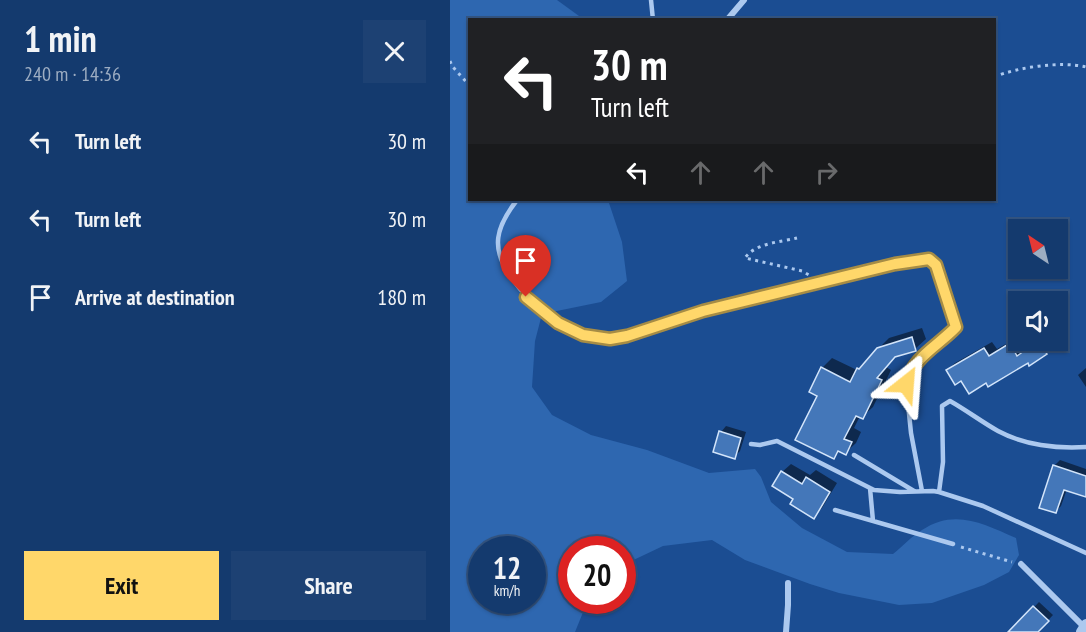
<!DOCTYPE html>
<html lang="en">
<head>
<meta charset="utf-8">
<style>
	:root { --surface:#143a6e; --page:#1d4173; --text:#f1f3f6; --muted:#9dadc2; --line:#335481; --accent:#ffd76a }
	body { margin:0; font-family:"PT Sans Narrow",sans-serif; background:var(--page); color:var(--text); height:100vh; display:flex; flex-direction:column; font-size:22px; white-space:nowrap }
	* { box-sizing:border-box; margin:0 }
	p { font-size:20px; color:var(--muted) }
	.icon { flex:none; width:33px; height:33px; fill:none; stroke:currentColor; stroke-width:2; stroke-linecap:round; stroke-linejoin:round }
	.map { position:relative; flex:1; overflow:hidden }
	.details { display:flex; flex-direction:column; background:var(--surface); width:450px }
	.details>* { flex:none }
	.guide { position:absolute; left:18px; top:18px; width:528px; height:183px; border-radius:0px; box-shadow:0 2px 4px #0004,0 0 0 2px var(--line); background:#202124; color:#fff; overflow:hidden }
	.needle { width:39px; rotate:325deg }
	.fabs { position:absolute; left:558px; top:219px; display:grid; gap:12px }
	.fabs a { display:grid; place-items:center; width:60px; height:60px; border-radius:0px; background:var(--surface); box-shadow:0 2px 4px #0004,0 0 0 2px var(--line); font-size:30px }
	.speed { position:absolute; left:18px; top:536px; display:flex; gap:12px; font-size:30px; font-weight:700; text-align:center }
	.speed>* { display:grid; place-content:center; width:78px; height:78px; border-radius:50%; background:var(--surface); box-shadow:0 2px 4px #0004,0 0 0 2px var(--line); line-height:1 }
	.speed small { font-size:15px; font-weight:400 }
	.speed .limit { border:9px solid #d22; background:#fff; color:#111 }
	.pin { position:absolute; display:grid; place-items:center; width:51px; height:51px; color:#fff; margin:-62px -26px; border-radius:50% 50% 50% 0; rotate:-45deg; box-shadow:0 0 6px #0007 }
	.pin .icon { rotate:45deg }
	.me { position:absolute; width:66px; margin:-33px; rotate:28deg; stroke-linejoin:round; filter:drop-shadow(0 0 4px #0008) }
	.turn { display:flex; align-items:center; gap:21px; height:126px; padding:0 24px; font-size:27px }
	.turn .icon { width:78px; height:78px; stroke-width:2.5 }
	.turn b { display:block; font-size:42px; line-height:51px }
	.lanes { display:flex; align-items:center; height:57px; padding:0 24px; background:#0003; justify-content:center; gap:30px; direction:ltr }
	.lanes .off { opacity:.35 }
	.round { display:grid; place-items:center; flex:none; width:63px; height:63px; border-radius:0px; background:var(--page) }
	.head { display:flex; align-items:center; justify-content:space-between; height:102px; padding:0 24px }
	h1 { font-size:36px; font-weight:600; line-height:45px }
	.button { display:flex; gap:12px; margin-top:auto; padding:12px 24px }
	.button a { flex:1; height:69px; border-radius:0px; background:var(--accent); color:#111; font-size:24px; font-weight:600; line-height:69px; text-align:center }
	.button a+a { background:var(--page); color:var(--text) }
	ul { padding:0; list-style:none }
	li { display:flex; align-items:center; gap:18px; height:78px; padding:0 24px }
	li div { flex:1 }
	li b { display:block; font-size:22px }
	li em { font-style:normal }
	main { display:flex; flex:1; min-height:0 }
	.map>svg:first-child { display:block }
	.green { fill:#2e67b0; fill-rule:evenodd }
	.shadow { fill:#0007 }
	.building { fill:#4477b9; stroke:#d2e4fa; stroke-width:1.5 }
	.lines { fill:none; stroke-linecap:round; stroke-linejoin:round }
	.path { stroke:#acc9ef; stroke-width:3; stroke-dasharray:3 4.5; stroke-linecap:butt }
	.service { stroke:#acc9ef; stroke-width:4.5 }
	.minor { stroke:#acc9ef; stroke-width:6 }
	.tertiary { stroke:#acc9ef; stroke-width:10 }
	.route-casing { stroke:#a68c45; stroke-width:15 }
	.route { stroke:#ffd76a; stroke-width:10 }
</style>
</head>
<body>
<main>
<section class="details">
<div class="head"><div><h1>1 min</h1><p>240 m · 14:36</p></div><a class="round"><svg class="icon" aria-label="close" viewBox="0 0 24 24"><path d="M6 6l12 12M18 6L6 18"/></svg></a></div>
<ul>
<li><svg class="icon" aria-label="left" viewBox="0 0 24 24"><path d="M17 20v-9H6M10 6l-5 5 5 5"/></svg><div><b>Turn left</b></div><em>30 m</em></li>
<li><svg class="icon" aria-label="left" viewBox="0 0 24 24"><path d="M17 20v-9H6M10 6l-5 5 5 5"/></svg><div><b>Turn left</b></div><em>30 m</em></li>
<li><svg class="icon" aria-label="arrive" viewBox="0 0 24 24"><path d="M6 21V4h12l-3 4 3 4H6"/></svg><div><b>Arrive at destination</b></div><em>180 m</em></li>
</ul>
<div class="button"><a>Exit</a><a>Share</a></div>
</section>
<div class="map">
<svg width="636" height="632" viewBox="0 0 636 632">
	<rect width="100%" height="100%" fill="#1b4d92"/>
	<path class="green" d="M0,0h107l22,16 -1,4h-108v180h138l14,42 5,39 -26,21 -59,12 -7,27 -3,46 20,28 39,20 56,15 62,23 46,-4 6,8 10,25 31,26 45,24 46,2c10,-8 19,-18 29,-24 33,-22 62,-6 94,8l3,17 -10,17 -25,13 -52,18 -33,2 -60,-12 -29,-9 -65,-24 -33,-20 -49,6 -40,19 -1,-16h-50v51h16l-13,32h-125zM32,549h50v51h-50z"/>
	<path class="shadow" d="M472,328l4,11 -11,10 -19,6 -10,12 5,3 -18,37 -11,10 -2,-1 -6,12 7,4 -5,11 -11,10 -5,-2 -6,6 -15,-62 3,-27 10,-10 25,12 32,-32z
		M568,337l7,13 13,-10h12l3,5 -23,19 -2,-3 -66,18 -15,-9 8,-7 37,-21 5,7z
		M636,368v19l-8,-12z
		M276,426l20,6 -6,19 -6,6 -13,-25z
		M610,460l26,9v27l-19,-7 -6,17 -6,6 -1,-46z
		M341,464l19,11 6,-5 21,13 -15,25 -9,9 -18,-18 -13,-27z
		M589,602l14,13 -16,17h-21l-3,-3z"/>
	<path class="building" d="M462,337l4,14 -21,6 -18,21 5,2 -19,39 -7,-3 -12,23 8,3 -6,13 -8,-4 -4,8 -39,-19 22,-44 -8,-4 12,-25 29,15 7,-14 2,1 18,-21z
		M588,341l9,13 -18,12 -1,-3 -40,24 -2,-4 -17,11 -8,-13 -6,4 -9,-15 38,-22 5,8 21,-13 7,13z
		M269,431l22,7 -6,21 -22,-7z
		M603,465l33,11v21l-22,-7 -8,23 -17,-5z
		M331,471l21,13 4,-7 24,15 -16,27 -24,-15 3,-5 -21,-13z
		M583,606l16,15 -11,11h-30z"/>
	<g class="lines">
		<path class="path" d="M0,61l2,5 18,20
			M544,77c24,-10 67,-16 92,-10
			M347,238c-16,4 -42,5 -52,20l57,13 7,4
			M511,547l51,15"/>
		<path class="service" d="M201,0l2,20
			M67,200c-21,27 -27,48 -6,77 22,32 57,58 96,62 22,2 72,-21 96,-28 34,-9 68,-17 102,-25 41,-10 82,-21 124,-27l7,6 20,62 -39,33 -8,14 -3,10 5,49 11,58
			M301,444l9,1 17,-4 97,49 26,2 33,-1 6,1 44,14 103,47
			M404,455l60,36
			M420,488l3,33
			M489,492l4,-30 -1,-56 8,-5c16,9 32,21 48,30 26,14 59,18 88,16
			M385,510l118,34"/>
		<path class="minor" d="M277,20l17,-20
			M571,564l63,63
			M336,632l2,-27v-22"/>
		<path class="tertiary" d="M631,632l5,-8"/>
	</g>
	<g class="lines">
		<g class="route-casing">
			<path id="route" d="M76,297l32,26 25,12 27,4 17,-3 76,-25 192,-47 34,-5 7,6 20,62c-18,19 -43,30 -50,57"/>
		</g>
		<use href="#route" class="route"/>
	</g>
</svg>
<div class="fabs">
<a><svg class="needle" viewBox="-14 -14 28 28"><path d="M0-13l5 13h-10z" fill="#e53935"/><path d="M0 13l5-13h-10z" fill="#9dadc2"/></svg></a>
<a><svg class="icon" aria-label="sound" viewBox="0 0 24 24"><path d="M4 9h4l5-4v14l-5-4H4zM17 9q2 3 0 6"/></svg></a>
</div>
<div class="speed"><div>12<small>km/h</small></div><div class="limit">20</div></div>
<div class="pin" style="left:76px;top:297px;background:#d93025"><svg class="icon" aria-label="arrive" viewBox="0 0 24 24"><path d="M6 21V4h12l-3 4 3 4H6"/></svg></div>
<svg class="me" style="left:456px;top:384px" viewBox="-20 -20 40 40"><path d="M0-17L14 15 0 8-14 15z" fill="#ffd76a" stroke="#fff" stroke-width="4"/></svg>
<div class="guide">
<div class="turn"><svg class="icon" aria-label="left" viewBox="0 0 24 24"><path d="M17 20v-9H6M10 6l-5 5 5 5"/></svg><div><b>30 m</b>Turn left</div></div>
<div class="lanes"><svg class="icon" aria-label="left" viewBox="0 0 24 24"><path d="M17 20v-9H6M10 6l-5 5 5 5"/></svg><svg class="icon off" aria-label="ahead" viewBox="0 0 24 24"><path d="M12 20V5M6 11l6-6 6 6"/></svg><svg class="icon off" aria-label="ahead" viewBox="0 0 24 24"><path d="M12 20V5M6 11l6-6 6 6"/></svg><svg class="icon off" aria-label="right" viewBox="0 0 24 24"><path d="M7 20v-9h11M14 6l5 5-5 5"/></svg></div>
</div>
</div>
</main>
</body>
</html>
